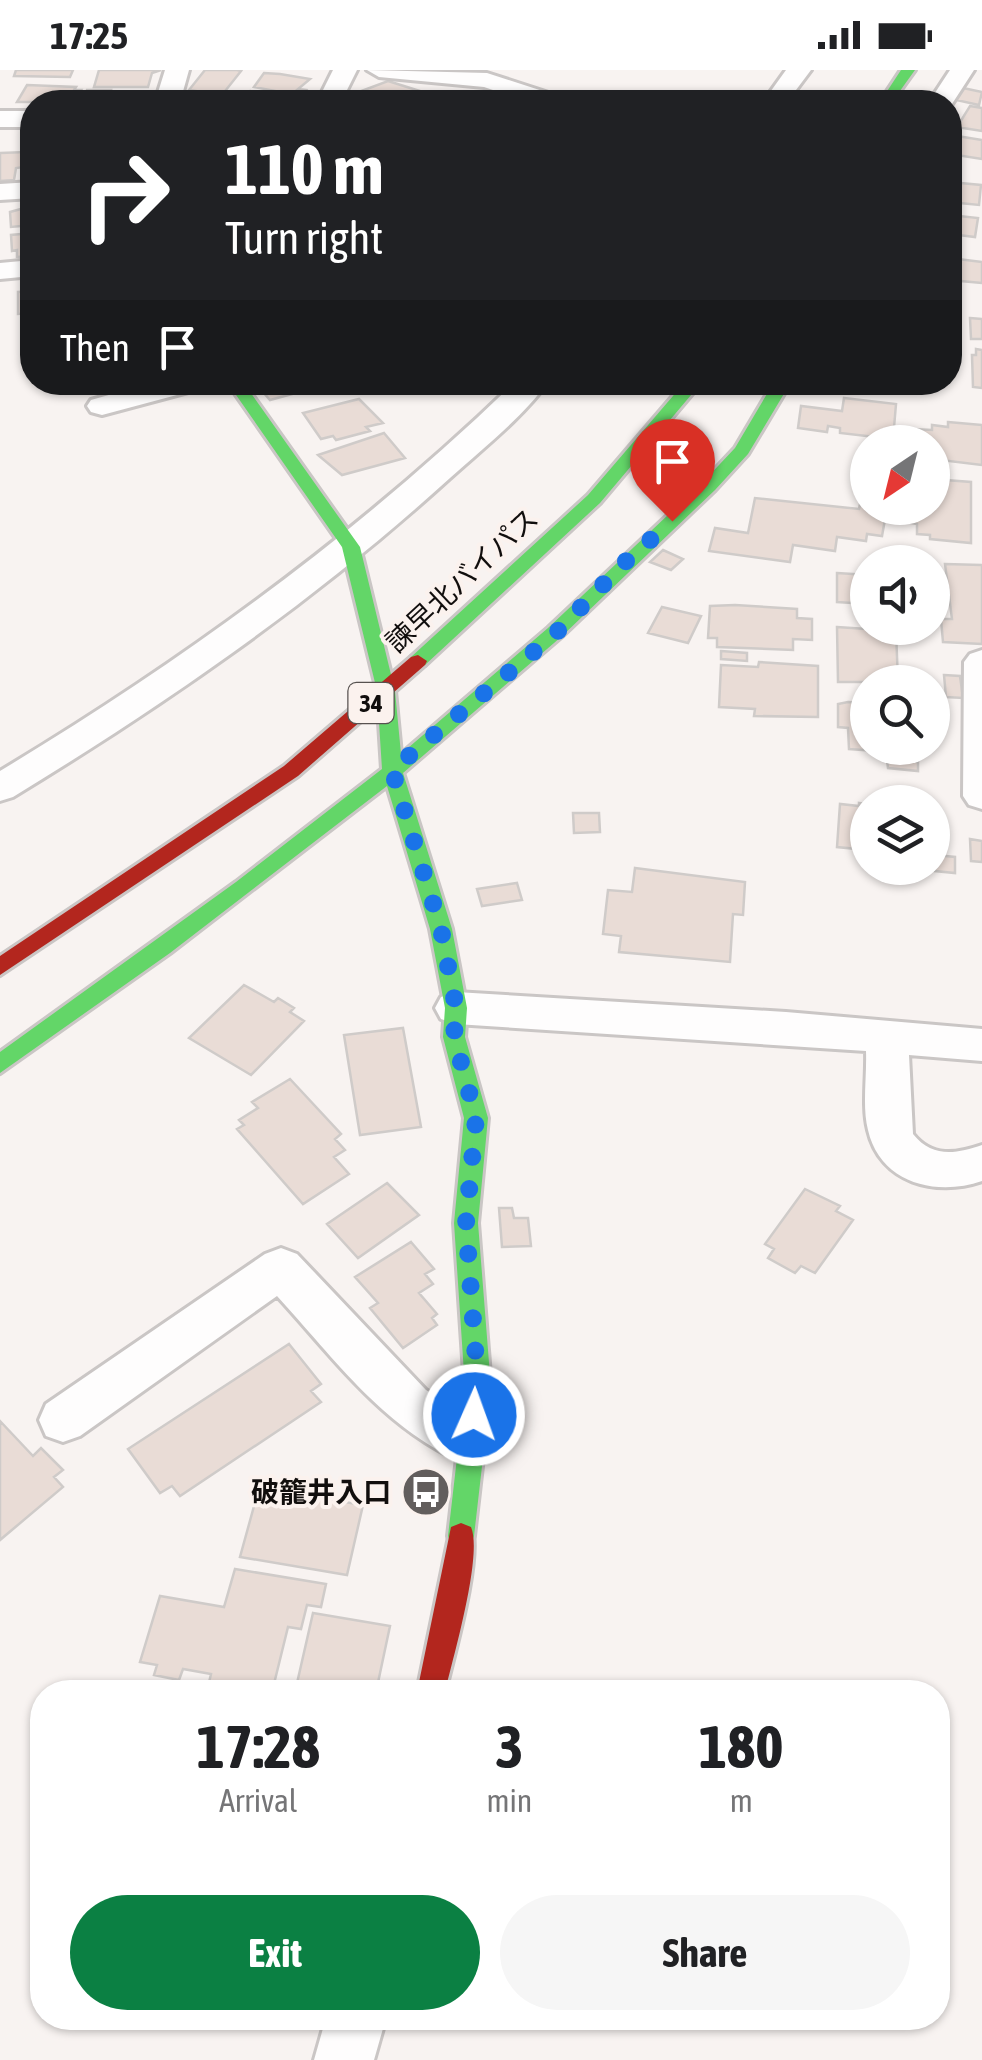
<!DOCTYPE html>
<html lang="en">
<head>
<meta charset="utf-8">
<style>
	:root { --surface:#fff; --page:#f6f6f6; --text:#202124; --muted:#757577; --accent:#0b8043 }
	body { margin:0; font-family:"Asap Condensed","Noto Sans JP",sans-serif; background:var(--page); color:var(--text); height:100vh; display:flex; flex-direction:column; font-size:38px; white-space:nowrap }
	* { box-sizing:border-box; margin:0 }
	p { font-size:32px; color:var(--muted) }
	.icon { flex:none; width:55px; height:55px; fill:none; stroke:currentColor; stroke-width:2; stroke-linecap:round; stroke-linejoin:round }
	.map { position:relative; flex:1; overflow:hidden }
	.details { position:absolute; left:30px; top:1610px; width:920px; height:350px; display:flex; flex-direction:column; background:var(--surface); border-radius:40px; box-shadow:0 2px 8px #0004 }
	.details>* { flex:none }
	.guide { position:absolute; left:20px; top:20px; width:942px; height:305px; border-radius:40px; box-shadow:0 2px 8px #0004; background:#202124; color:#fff; overflow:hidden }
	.needle { width:65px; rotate:215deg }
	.tools { position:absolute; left:850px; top:355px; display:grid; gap:20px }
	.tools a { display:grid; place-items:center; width:100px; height:100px; border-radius:50%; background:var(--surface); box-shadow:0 2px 8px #0004; font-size:50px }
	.pin { position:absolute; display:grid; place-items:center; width:85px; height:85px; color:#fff; margin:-102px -42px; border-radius:50% 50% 50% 0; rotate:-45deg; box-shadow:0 0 10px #0007 }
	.pin .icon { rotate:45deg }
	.me { position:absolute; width:110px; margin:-55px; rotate:2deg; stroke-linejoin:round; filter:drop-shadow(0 0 8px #0008) }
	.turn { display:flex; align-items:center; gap:35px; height:210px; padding:0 40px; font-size:45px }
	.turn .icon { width:130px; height:130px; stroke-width:2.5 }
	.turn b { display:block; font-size:70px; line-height:85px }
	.then { display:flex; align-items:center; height:95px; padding:0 40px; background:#0003; gap:20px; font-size:38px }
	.eta { display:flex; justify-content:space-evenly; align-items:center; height:170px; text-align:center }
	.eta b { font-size:60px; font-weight:700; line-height:70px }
	.primary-button { display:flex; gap:20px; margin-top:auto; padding:20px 40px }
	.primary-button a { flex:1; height:115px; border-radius:60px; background:var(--accent); color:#fff; font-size:40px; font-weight:700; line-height:115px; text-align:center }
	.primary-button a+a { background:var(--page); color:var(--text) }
	.status { display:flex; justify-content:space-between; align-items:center; height:70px; padding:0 50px; background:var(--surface); direction:ltr }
	.status svg { height:28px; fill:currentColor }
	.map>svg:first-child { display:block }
	.building { fill:#e9dcd6; stroke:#cfcbc9; stroke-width:2.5 }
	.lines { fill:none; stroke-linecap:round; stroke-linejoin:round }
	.street-casing { stroke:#cac6c5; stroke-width:6 }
	.fast-casing { stroke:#cac6c5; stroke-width:6 }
	.jam-casing { stroke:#cac6c5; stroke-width:6 }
	.street { fill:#fefdfd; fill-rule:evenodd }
	.fast { fill:#63d668; fill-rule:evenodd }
	.jam { fill:#b3261e; fill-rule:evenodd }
	.route { stroke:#1a73e8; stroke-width:18; stroke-dasharray:0 32.4 }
	.labels { text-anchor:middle; stroke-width:8; stroke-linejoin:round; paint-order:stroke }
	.shield { fill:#fbf2ee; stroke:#575250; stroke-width:2.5 }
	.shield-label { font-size:25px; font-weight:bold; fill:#110e0d }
	.street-label { font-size:28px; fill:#110e0d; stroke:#fbf2ee }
	.poi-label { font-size:28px; font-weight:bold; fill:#110e0d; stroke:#fbf2ee; text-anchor:end }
</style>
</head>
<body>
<div class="status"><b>17:25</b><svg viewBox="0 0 49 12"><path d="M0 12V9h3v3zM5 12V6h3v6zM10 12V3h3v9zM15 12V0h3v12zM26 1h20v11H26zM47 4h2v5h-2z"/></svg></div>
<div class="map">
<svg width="982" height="1990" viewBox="0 0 982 1990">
	<rect width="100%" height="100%" fill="#f8f3f1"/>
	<path class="building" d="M16,0h57l-3,7 -56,-1z
		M99,0h62l-9,3 -4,14h-54z
		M205,0h32l4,1 -19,24 -33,-5z
		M264,3l16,1 30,5 -12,10 8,1 -5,6 -47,-9z
		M388,11l35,11 -4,3 4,2 -9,5h-32l-11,-3 7,-4 -14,-5z
		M27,15l49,2 -2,3h7l-8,12h-56z
		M963,18l19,4 -3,13 -23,-5z
		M87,20h24l-2,6h15l-1,6h-40z
		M250,21l30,9 -48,2z
		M970,36l12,2v23l-25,-4z
		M951,65l31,5v19l-32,-5z
		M26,82l-2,15 -8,1 -2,12 -14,1v-28z
		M950,112l31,3 -2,20 -29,-3z
		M32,136v19l-21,2 -1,-15z
		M950,145l28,3 -3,19 -25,-3z
		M32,163v23l-15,1v-7l-5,1 -1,-16z
		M950,188l32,4v21l-32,-3z
		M32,221v22l-14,1v-22z
		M970,248l12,1v20h-11z
		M976,279l6,1v38l-9,-1 -1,-32h4z
		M285,316l7,8 -22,6 -7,-8z
		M844,328l52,6 -3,35 -53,-6v-5l-12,-2 -1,6 -29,-4 3,-22 41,5z
		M359,329l24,24 -17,4 4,4 -34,9 -3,-4 -12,3 -18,-26z
		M948,352l34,3v40l-50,-6v-17h-19l1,-13 18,1v-5l16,2z
		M384,363l21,25 -63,17 -24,-20z
		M865,408l3,30h19l-5,28 -15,-2 -1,7 -29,-4 -2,14 -42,-6 -3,17 -81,-11 6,-23 33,5 7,-35 104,11z
		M932,409l39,3v61l-41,-4v-4l-13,-1v-10l-6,-1 1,-15h20z
		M663,480l20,9 -12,11 -21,-8z
		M945,494l37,1v79l-39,-2 -2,-23h11z
		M837,503l31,2v29l-31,-2z
		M735,535l62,4v9l15,1v21l-19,-1v11l-76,-3v-9h-9l2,-32z
		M662,537l39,9 -13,27 -40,-10z
		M837,557l59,4 2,51h-60z
		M721,581l26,2v8l-26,-2z
		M759,592l59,4v51l-64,-1 1,-7 -36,-2 2,-42 37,2z
		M944,605l16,1 3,22 -17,-1z
		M848,632l20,1v45h51v6l-70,-5 -1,-21 -10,-1v-23z
		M887,690l31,2v9l-30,-3z
		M859,733l9,1v46l-31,-3 3,-43 19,2z
		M573,743h26l1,19 -26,1z
		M970,769l12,2v21l-11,-1z
		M935,785l20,2v16l-20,-2z
		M635,798l110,14 -2,33 -10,-1 -3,48 -111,-10 2,-16 -18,-2 5,-44 24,2z
		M517,813l5,17 -40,6 -5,-17z
		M244,915l30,17 4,-4 16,10 -4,4 14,9 -53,54 -62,-37z
		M403,958l18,99 -61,8 -16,-100z
		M290,1009l51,55 -6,5 10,11 -11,7 15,17 -46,30 -66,-75 7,-4 -5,-5 19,-12 -6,-6z
		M387,1113l32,32 -61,43 -31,-34z
		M805,1119l35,17 -4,5 17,9 -38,53 -14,-7 -6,7 -27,-15 6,-9 -9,-5z
		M499,1138h13l2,10h14l3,28 -29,1z
		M411,1172l23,27 -9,5 8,10 -14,9 18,21 -5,4 5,7 -34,23 -33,-40 8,-5 -23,-26z
		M289,1274l32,40 -10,7 10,11 -141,94 -8,-10 -12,7 -32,-44z
		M0,1351l33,35 8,-8 22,22 -9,7 9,10 -63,53z
		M259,1418l104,17 -16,70 -107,-18z
		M235,1499l91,15 -5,23 -14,-2 -6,24 -13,-2 -16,65 -65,-1 4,-17 -28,-5 -4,11 -25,-5 3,-10 -17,-3 20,-66 64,11z
		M313,1543l77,13 -14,66h-81z"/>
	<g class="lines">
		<g class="street-casing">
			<path id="street" d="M165,0h24l-9,32h-25z
				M333,0h24l-16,32h-24z
				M367,0l120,3 74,24 4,5h-36l-45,-15 -105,-10z
				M786,0h25l-24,32h-24z
				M950,0h24l-24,37v-5h-21z
				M0,41h32v16h-32z
				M32,112v16l-32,2v-16z
				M32,190v16l-32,3v-16z
				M155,312h52l-4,6 -101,27 -11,-3 -4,-6 4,-6z
				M515,312h33c-26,36 -66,67 -98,96 -134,122 -283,225 -437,319l-13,4v-30c186,-112 359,-238 515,-389z
				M982,580v159l-13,-4 -6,-9 1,-134 6,-8z
				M456,922l330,20 196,17v32l-73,-6 4,79c19,24 43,20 69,11v36c-46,16 -102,2 -114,-51 -6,-23 -1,-54 -2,-79l-410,-27 -15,-5 -6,-11 6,-11z
				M281,1178l16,6 129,136 61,36 8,16 -8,16 -17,7c-83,-32 -135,-106 -193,-169l-197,140 -17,6 -17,-6 -7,-16 7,-16 219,-150z
				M326,1948h60l-12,42h-60z"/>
		</g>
		<g class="fast-casing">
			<path id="fast" d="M901,0h14l-23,32h-12z
				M227,312h16l117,165 35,144 6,63 147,-126 155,-146 32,-34 39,-66h17l-43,72 -33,36 -154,147 -158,136 49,156 15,79 -2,29 23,81 -10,105 13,165 -17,148 -3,9 -10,4 -10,-4 -3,-9 17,-148 -11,-165 10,-105 -21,-81 2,-29 -15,-79 -43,-143 -217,167 -170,120v-21l236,-170 146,-113 -5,-78 -35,-144z
				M685,312h17l-102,121 -175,162h-14v-8l177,-162z"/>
		</g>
		<g class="jam-casing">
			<path id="jam" d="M418,585l9,6 -2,4 -127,111 -298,199v-19l284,-190 127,-109z
				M461,1453l10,4c12,28 -18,131 -26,165h-28l34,-165z"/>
		</g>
		<use href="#street" class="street"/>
		<use href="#fast" class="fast"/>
		<use href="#jam" class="jam"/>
	</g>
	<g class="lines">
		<path class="route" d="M474,1345l4,-27 -12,-165 10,-105 -22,-82 2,-28 -15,-79 -49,-159 163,-136 70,-72 47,-41"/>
	</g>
	<defs>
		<g id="bus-disc" transform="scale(2.5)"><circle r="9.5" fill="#625e5d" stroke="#fbf2ee"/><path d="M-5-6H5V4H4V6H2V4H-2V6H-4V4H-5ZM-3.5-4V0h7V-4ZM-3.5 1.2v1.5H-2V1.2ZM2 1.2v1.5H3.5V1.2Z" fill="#fff"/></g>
	</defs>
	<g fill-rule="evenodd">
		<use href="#bus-disc" x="426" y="1422"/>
	</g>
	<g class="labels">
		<rect class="shield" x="348.5" y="613" width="45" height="40" rx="8"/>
		<g class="shield-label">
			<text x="371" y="642">34</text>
		</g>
		<g class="street-label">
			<text transform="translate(462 510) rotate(-43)" y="10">諫早北バイパス</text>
		</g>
		<g class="poi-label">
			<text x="391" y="1432">破籠井入口</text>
		</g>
	</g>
</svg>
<div class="tools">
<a><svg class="needle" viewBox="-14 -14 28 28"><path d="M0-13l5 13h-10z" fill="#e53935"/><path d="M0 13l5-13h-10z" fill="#757577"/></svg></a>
<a><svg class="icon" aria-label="sound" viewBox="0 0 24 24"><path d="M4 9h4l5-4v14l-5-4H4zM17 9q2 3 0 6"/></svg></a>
<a><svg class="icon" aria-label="search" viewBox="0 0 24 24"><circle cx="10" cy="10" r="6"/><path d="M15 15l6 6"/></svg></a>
<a><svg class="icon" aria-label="layers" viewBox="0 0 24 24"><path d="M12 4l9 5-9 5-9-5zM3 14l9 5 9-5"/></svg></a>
</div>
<div class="pin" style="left:672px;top:451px;background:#d93025"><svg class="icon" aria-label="arrive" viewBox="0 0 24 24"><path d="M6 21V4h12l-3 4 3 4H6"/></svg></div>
<svg class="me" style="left:474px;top:1345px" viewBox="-20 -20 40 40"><circle r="17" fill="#1a73e8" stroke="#fff" stroke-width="3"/><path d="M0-11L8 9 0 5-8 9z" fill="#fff"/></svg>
<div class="guide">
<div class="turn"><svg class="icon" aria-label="right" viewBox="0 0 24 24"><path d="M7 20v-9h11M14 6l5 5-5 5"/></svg><div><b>110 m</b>Turn right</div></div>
<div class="then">Then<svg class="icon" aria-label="arrive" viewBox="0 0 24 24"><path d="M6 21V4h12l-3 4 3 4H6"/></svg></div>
</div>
<section class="details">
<div class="eta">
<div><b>17:28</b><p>Arrival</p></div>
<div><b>3</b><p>min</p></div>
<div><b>180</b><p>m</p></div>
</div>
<div class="primary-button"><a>Exit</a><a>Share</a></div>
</section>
</div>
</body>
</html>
